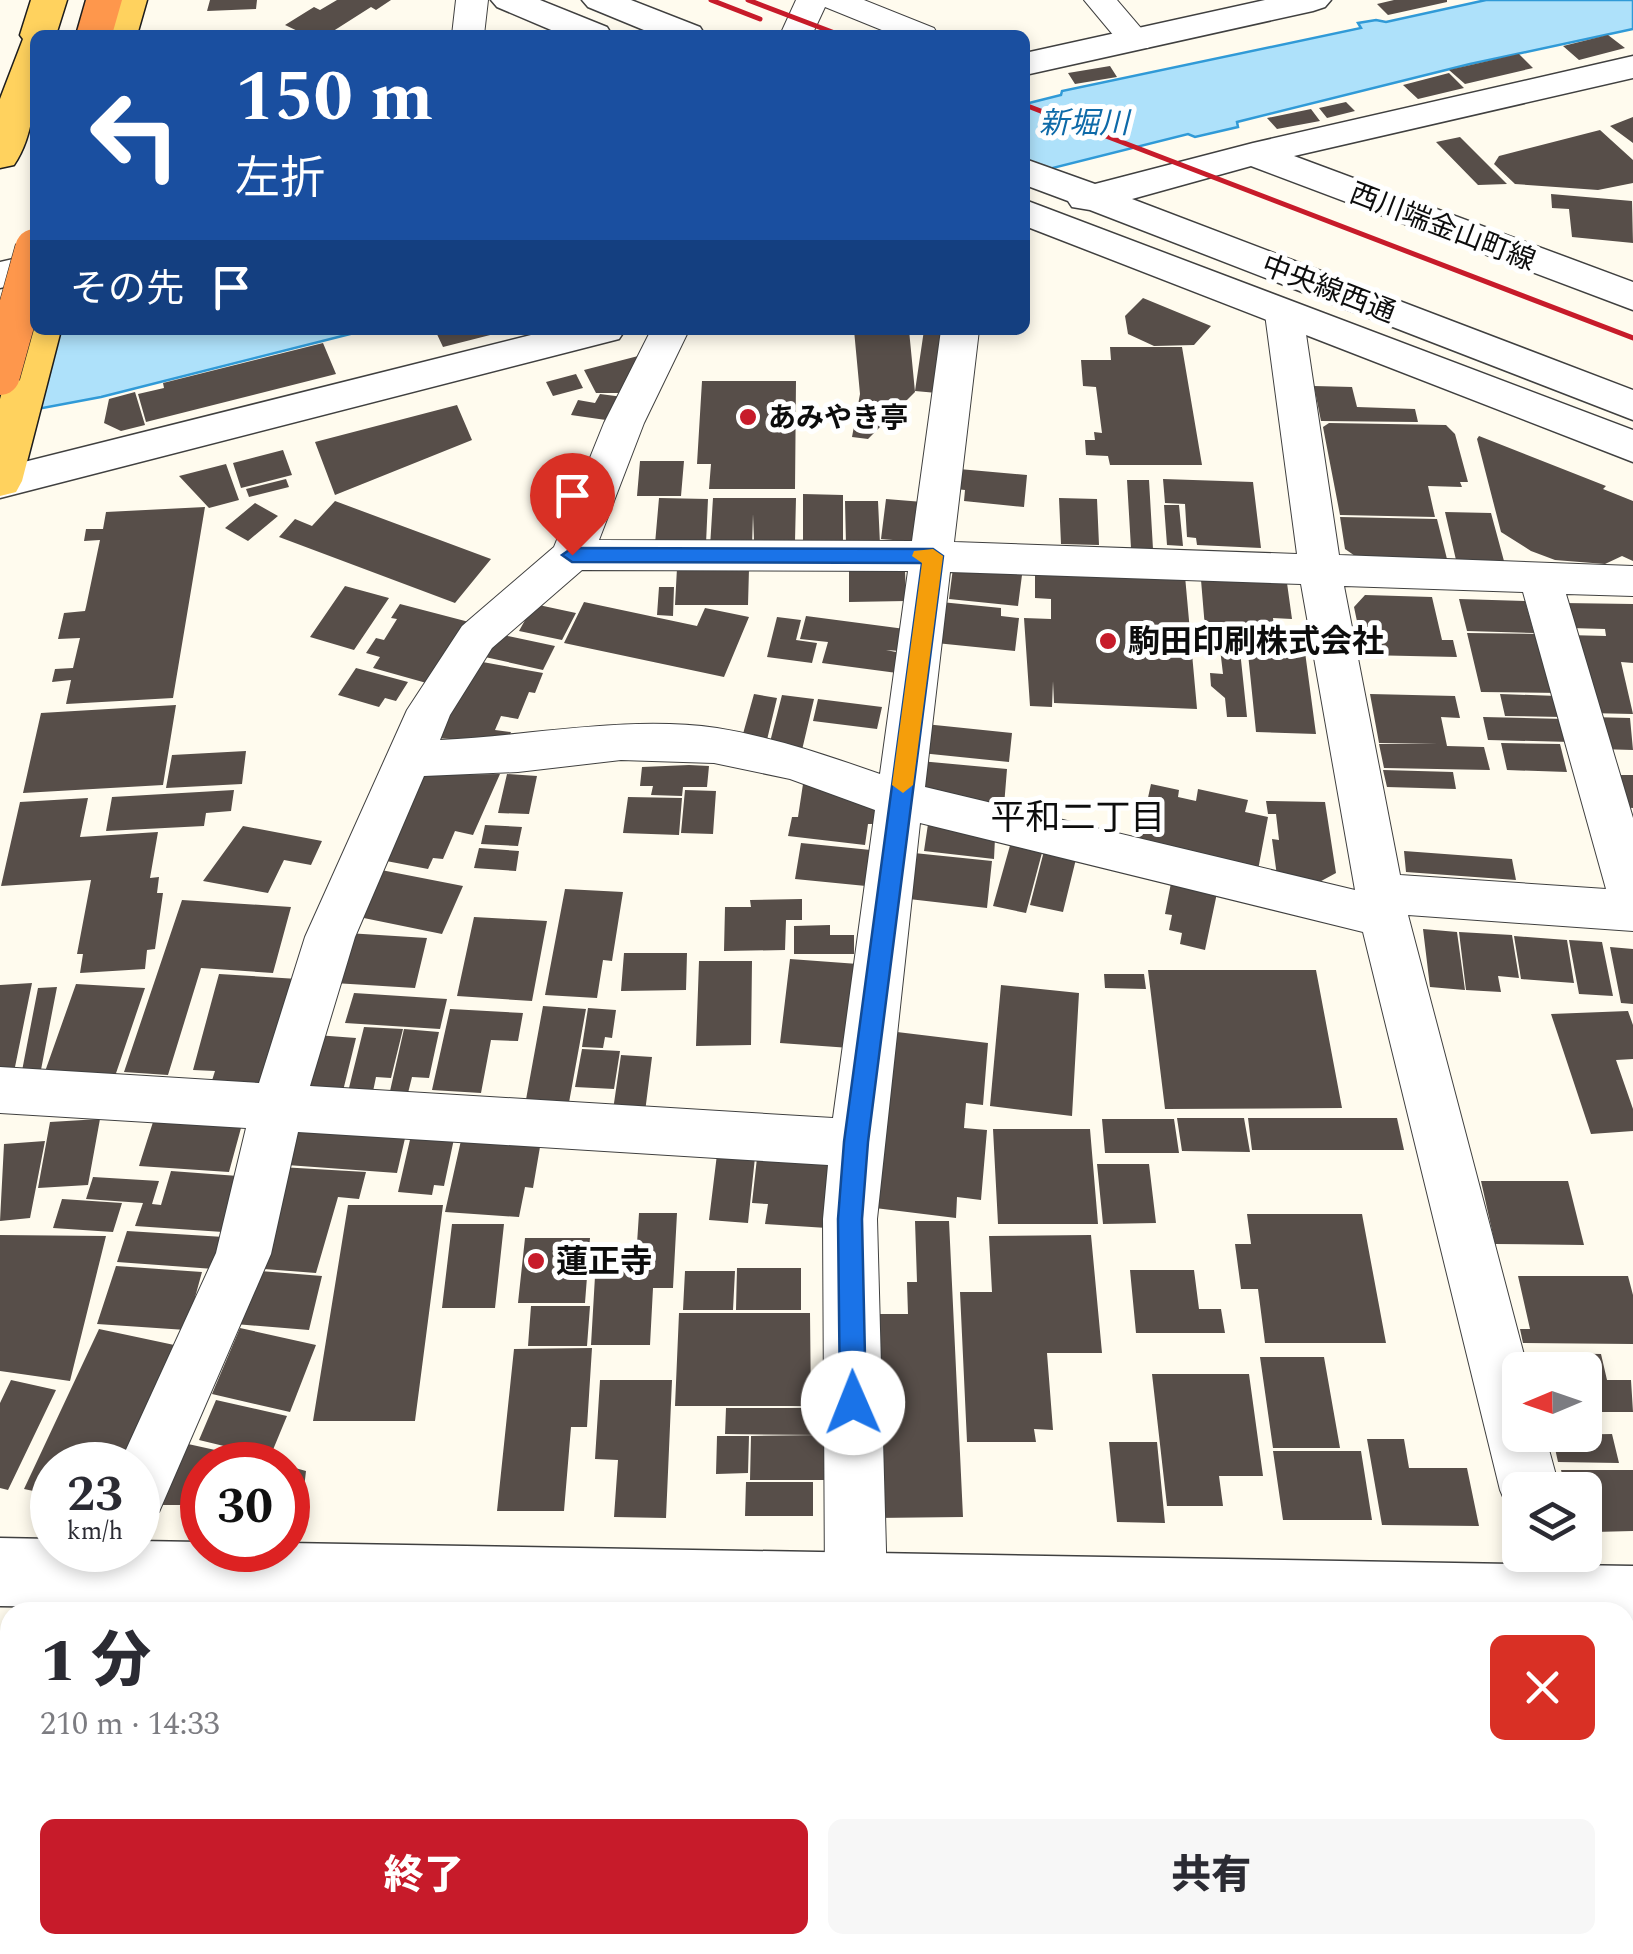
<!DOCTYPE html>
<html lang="ja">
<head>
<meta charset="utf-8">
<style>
	:root { --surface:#fff; --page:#f7f7f7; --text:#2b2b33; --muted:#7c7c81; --accent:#c71b2a }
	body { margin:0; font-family:Spectral,"Noto Sans JP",serif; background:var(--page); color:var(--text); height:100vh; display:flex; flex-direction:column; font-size:38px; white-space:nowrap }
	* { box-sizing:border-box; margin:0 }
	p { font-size:32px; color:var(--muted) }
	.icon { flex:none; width:55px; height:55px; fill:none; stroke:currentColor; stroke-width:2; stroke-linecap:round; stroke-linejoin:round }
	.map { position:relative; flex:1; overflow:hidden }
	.drawer { position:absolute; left:0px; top:1602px; width:1635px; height:352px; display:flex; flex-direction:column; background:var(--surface); border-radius:30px 30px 0 0; box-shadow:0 5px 15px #0003 }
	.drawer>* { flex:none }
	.guide { position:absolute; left:30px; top:30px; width:1000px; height:305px; border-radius:15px; box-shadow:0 5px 15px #0003; background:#1a4fa0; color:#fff; overflow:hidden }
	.needle { width:65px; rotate:268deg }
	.tools { position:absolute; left:1502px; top:1352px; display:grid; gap:20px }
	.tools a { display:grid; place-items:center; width:100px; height:100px; border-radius:15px; background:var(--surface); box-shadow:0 5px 15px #0003; font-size:50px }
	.speed { position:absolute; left:30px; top:1442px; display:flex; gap:20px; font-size:50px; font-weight:700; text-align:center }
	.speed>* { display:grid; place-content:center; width:130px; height:130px; border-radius:50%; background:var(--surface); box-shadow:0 5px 15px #0003; line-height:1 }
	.speed small { font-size:25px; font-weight:400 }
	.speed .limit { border:15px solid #d22; background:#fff; color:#111 }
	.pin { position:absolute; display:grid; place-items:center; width:85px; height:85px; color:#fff; margin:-102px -42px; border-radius:50% 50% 50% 0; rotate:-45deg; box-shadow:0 0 10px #0007 }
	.pin .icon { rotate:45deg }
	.me { position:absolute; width:110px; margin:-55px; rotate:359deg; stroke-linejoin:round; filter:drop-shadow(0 0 8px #0008) }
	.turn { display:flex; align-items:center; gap:35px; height:210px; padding:0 40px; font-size:45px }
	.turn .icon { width:130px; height:130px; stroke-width:2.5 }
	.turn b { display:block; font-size:70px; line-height:85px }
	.then { display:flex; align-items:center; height:95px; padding:0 40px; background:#0003; gap:20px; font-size:38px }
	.round { display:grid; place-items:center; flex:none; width:105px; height:105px; border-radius:15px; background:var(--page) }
	.summary { display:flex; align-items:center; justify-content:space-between; height:170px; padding:0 40px }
	h1 { font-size:60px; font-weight:800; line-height:75px }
	.primary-button { display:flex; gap:20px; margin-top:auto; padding:20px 40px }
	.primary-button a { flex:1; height:115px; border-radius:15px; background:var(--accent); color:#fff; font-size:40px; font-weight:800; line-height:115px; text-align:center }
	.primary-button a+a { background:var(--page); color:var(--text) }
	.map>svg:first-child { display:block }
	.water { fill:#aee1fa; stroke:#309ad7; stroke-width:2.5 }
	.building { fill:#574e49 }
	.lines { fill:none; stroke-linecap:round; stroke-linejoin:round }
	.minor-casing { stroke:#404040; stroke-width:2 }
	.tertiary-casing { stroke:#404040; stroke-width:3 }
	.primary-casing { stroke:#1e1e1e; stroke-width:3 }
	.motorway-casing { stroke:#1e1e1e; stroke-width:3 }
	.minor { fill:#fff; fill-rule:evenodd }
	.tertiary { fill:#fff; fill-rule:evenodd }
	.primary { fill:#ffd25e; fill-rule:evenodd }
	.motorway { fill:#fe974c; fill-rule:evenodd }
	.rail { stroke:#c71b2a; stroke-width:5 }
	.motorway-bridge-casing { stroke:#1e1e1e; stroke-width:41; stroke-linecap:butt }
	.motorway-bridge { stroke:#fe974c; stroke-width:40 }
	.route { fill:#1a73e8; stroke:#114b97; stroke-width:2.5 }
	.slow { fill:#f59e0b }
	.poi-dot { fill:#c71b2a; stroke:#fff; stroke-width:4 }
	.labels { text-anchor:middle; stroke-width:10; stroke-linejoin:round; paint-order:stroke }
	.far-street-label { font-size:28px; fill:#0d0d0d; stroke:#fff }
	.far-poi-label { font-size:28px; font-weight:bold; fill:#0d0d0d; stroke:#fff; text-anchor:start }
	.far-water-label { font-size:30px; font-style:italic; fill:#0e6aa8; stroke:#fff }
	.poi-label { font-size:32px; font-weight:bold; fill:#0d0d0d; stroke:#fff; text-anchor:start }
	.neighbourhood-label { font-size:35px; fill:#0d0d0d; stroke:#fff }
</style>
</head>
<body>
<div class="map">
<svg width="1633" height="1954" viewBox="0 0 1633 1954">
	<rect width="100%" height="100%" fill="#fffbee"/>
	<path class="water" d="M1486,0h147v29l-163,35 -233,58 1,5 -43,10 -7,-3 -163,41v-71l36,-9 1,-4 299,-63 -3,-5 18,-3 10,2z
		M0,329l35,1h331l-265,67 -101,19z"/>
	<path class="building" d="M210,0h47l-1,9 -49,2z
		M337,0h54l-15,10 -5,-3 -44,28h-21l-21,-10 29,-18 6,3z
		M1394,0h53v2l-59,13 -11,-11z
		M1608,35l17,13 -46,12 -16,-14z
		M1519,54l14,14 -68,16 -16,-14z
		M1110,66l7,11 -42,7 -7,-11z
		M1449,73l15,15 -46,11 -15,-14z
		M1346,102l9,9 -28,7 -8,-10z
		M1311,109l9,12 -43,8 -10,-11z
		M1633,117v26l-23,-17z
		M1600,130l33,30v23l-35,7 -83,-6 -21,-20 5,-8z
		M1460,137l47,47 -29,1 -42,-43z
		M1551,194l81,7 1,42 -61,-6 -3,-28 -17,-1z
		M1143,298l68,28 -17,19 -40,1 -26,-12 -3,-18z
		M435,330h71v1l-63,16z
		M854,330h55l6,62 -47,47 -16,-2 8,-43z
		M924,330h21l-8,63 -22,-2z
		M323,343l13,31 -190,48 -8,-28 26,-6 -1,-5z
		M1110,347h72l20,118h-92l-2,-9 -22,-1 -1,-15h10l-1,-8 8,1 -6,-46 -13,-1 -2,-26h30z
		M642,355l-15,38h-31l-12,-23z
		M576,374l7,14 -30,8 -7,-14z
		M702,381h94l-1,108h-86l2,-25h-14z
		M1314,386l38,1 5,20 58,2 3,13 -97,-1z
		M135,392l10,33 -24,6 -17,-8 5,-24z
		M600,394l23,3 -10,24 -42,-6 7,-15 17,3z
		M457,405l15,35 -137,55 -20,-53z
		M1329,423l117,2 9,9 13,48h-8l2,5 -34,-1 7,31 -95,-2 -17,-88z
		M1479,436l127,50 -3,3 30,12v60l-11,-5 -17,8 -50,-4 -24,-9 -30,-19 -24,-93z
		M283,450l9,25 -51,13 -8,-25z
		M640,461h44l-3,35h-44z
		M226,464l13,36 -30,8 -30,-32z
		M959,469l68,6 -3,32 -60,-6 1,-11 -9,-1z
		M286,479l3,8 -40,10 -3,-8z
		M1163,479l90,3 8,66 -64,-3 -1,-7 -9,-1 -2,-33 -20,-1z
		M1127,480h22l4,69 -22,-1z
		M803,494l40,1v46h-40z
		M659,498l49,1 -2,45h-51z
		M713,498h83l-1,43h-41l-1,-27 -1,33h-42z
		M1059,498l38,1 2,46 -38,-1z
		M886,499l37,3 -6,40 -36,-3z
		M335,501l156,58 -36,44 -176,-66 16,-18 17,7z
		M845,501h33l2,43h-34z
		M255,503l23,13 -30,25 -23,-13z
		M1164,505h15l4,41 -16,-1z
		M205,507l-32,191 -107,6 5,-24 -19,2 3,-13 18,-1 7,-30 -22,1 6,-26 21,-2 1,-4 14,-67 -16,1 2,-12h17l3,-17z
		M1445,512l46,1 13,48 -48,-1z
		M1340,517l97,2 10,40 -89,-1 -13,-9z
		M677,568l72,1 -1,36h-73z
		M953,568l69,7 -4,31 -69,-7z
		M849,570h56l1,31 -57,1z
		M1035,571l150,5 12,133 -143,-6 -1,-22 -1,26 -22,-1 -6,-88 27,1v-20l-16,-1z
		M1201,580l86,3 5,36 -19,-1 2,13 -70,-3z
		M345,586l44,12 -35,52 -44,-13z
		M659,587h15l-1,29 -16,-1z
		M1365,595l67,2 10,43h11l4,17 -93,-2 -10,-48z
		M1459,599l66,2 9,32 -67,-2z
		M584,602l113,24 8,-18 44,9 -25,60 -160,-34z
		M941,602l60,6v8l18,2 -4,33 -79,-8z
		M1563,603l70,1v59l-12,-1 12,52 -45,-1 -21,-78 39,1 -1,-7 -35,-1z
		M400,604l69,18 -39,62 -57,-16 7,-11 -14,-4 10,-15 8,2 13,-21 -6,-1z
		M534,604l42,9 -14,27 -43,-9z
		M806,616l99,13 -5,22 -14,-1 15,3 -4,20 -75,-10 6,-21 -28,-3z
		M777,617l24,3 -5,20 21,3 -5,20 -45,-6z
		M1467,633l77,1 16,59 -79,-1z
		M498,634l57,12 -12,24 -58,-13z
		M1246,634l57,3 13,97 -60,-2z
		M1219,640l20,1 8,76h-20l-2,-19 -14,-12 -1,-13 13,1z
		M477,661l66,12 -8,20 -6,-1 -11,27 -17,-3 -6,14 16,2 -5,11 -70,-5z
		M356,668l52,14 -12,19 -11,-3 -6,9 -41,-12z
		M754,694l23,4 -11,46 -25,-3z
		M1370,694l85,2 5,22 -19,-1 6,29 37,1 6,23 -106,-2 -5,-24h59l-59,-1z
		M1500,694l57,2 5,21 -57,-1z
		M782,695l32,4 -12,51 -33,-4z
		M818,699l64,8 -5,22 -64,-8z
		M176,705l-13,80 -140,8 18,-80z
		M1483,717l82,2 6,23 -83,-2z
		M1591,717l39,1 3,32 -34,-1z
		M925,724l87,9 -3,29 -88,-9z
		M1501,743l59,1 7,28 -60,-2z
		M246,751l-4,33 -76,4 6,-33z
		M920,761l87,8 -3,37 -87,-21z
		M689,765l20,1 -2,21h-24l-1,9 -31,-1 2,-9h-13l2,-19z
		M1383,770l70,2 3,17 -69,-2z
		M500,774l-27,61 -18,-4 -12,28 -10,-1 -5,11 -47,-9 39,-85z
		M507,774l30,2 -8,38 -31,-1z
		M1606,775h27v33l-18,-1z
		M803,784l67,20 6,7 -2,13h-6l-3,21 -77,-9 4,-19h6z
		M1151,784l28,6 -1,7 18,4 2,-12 50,11 -3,12 23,5 -10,53 -120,-27z
		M234,790l-3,21 -25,2 -2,13 -98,5 6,-34z
		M685,790l31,1 -3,43 -32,-1z
		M628,797l54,1 -3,37 -56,-2z
		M88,798l-8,39 78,-5 -8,46 9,-1 -2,16h6l-8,56 -8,1 -2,19 -65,4 3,-19h-6l14,-74 -90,6 19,-84z
		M1266,801l59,1 11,71 -24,13 -35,-10 -5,-37 7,1 -3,-26h-8z
		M928,824l67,14 -1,21 -70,-8z
		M485,825l37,2 -4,19 -37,-2z
		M243,826l79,15 -11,24 -27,-5 -16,33 -65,-12z
		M1011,842l32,7 -17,64 -33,-7z
		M801,843l70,7 -5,36 -71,-7z
		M479,848l40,3 -3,20 -42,-3z
		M1044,851l32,8 -13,53 -33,-7z
		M1404,851l108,8 4,21 -110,-8z
		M914,853l78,8 -5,47 -78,-9z
		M376,869l87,17 -21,48 -88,-18z
		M1171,883l46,10 -12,57 -25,-6 2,-11 -13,-3 3,-15 -7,-1z
		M565,889l58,3 -11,69 -9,-1 -6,38 -52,-3z
		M802,899v21h-16l-1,30 -61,1 1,-44h26l-1,-7z
		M182,900l109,7 -18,66 -72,-5 -33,107 -44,-3z
		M474,917l73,4 -15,80 -75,-5z
		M830,925v10h24v19h-60v-28z
		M1423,929l34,3 8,58 -35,-3z
		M1459,932l53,3 7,43 -21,-2 3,16 -35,-2z
		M347,933l80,5 -12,50 -81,-5z
		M1514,936l53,4 7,43 -53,-4z
		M1569,940l33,2 11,54 -34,-2z
		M1610,947l23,2v55l-12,-1z
		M624,953h63l-1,37 -65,1z
		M790,959l68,5 -8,84 -70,-5z
		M699,961h53l-1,84 -55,1z
		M1148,970h168l26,138 -177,1z
		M219,974l79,5 -29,106 -60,5 6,-19 -22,-1z
		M1104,974h40l2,15 -41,-1z
		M32,983l-17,84 -15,1v-83z
		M76,984l69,4 -33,97 -70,-5z
		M1001,985l78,8 -7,123 -82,-10z
		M57,987l-17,88 -19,1 17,-88z
		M354,993l93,6 -7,30 -95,-6z
		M543,1006l43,3 -18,99 -43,-3z
		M588,1008l28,2 -4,28 -7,-1 -2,11 -21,-1z
		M450,1009l73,4 -5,28 -27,-1 -10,53 -49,-3z
		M1628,1011l5,14v34l-17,1 17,49v22l-42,3 -40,-120z
		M364,1027l39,2 -12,49 -15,-1 -5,24 -25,-1z
		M404,1029l35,3 -10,46 -17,-1 -6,24 -18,-1z
		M897,1032l91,11 -5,62 -17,-2 -2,25 23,2 -6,70 -24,-3 -1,21 -81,-10z
		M316,1035l40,3 -15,61 -27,-2 -11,-14z
		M582,1049l38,2 -6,38 -39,-2z
		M621,1055l31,2 -7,55 -32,-2z
		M1177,1118h67l6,34 -68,-1z
		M1248,1118h149l7,32h-152z
		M100,1119l-12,66 -50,3 12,-66z
		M1102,1119h72l5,34h-74z
		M153,1122l88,6 -12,44 -90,-6z
		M297,1127l109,7 -9,39 -110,-8z
		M993,1129h97l8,95h-100z
		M412,1131l43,3 -11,52 -10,-1 -2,10 -34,-3z
		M462,1136l79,5 -8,47 -8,-1 -6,30 -74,-5z
		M45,1141l-15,77 -30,3 4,-77z
		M718,1146l38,2 -8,75 -39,-3z
		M758,1149l60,4 14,13 -5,62 -62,-4 3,-20 -16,-1z
		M1097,1164h52l7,59 -53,1z
		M280,1167l86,5 -7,27 -21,-2 -22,76 -64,-5z
		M171,1171l67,5 -15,56 -88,-6 8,-23 -57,-4 7,-22 66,4 -7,23 9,1z
		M1481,1181h87l16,64 -89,-1z
		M62,1199l60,4 -9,29 -60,-4z
		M348,1205h95l-28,216h-102z
		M639,1213h38l-4,75h-20l-3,57h-59l5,-86h40z
		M1247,1214h115l24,129h-121l-7,-54h-17l-6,-45h16z
		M915,1221h34l14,296 -89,1 -4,-204h38l-1,-32h10z
		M452,1224h52l-9,84h-53z
		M127,1231l97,6 -10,32 -97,-7z
		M0,1235l106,1 -36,145 -70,-10z
		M1091,1235l11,118h-55l6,77 -19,-1 2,13h-69l-7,-150h32l-3,-56z
		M525,1238h65l-5,65h-67z
		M116,1266l86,6 -16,58 -89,-6z
		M737,1268h64v42h-65z
		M249,1270l73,6 -13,54 -74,-6z
		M1130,1270h64l5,39h22l4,24h-89z
		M685,1271h50l-2,39h-50z
		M1518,1276h110l5,19v49l-110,-1 -3,-14h10z
		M531,1306h59l-3,40h-59z
		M679,1313h131l1,93h-136z
		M240,1328l76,17 -26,67 -78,-18z
		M99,1329l80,17 -53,119h-74v30l-28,-6z
		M592,1348l-5,79h-16l-7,84h-67l17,-162z
		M1544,1353l57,1 6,26h24l2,32h-36l-3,-11h-9v-31h-37z
		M1260,1357h64l16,91h-67z
		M1152,1374h97l14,102h-44l4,30h-56z
		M11,1380l45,10 -48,100 -8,-2v-85z
		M600,1380h72l-6,138 -52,-1 4,-57 -23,-1z
		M216,1400l71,16 -17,41 -71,-17z
		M726,1408h104l2,72h-82l1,-44 72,-1 -98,-1z
		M1612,1434l7,29 -61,-1 -6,-27z
		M717,1436h32l-1,37 -32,1z
		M1367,1439h37l5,29h58l12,58 -97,-1z
		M179,1442l95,21v2h-72v40h-50z
		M1109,1442h48l8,81 -48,-1z
		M1273,1451h88l11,69h-89z
		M288,1466l18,5 -4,34h-14z
		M1561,1470h72v61l-39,1 -9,-6v-36h-19z
		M746,1482h67v34h-68z
		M0,1649h10v124l-10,-4z
		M1629,1678h4l-1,47 -7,-24v-17z
		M10,1923v22h41l-2,9h-49v-28z
		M392,1945v9h-121l1,-4z
		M418,1945h86l-2,9h-43z
		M678,1945h126l1,9h-127z
		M892,1945h111v9h-110z
		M1008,1945h96v9h-96z
		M1114,1945h80l1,9h-80z
		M1281,1945h111l1,9h-111z"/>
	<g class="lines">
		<g class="minor-casing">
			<path id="minor" d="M456,0h32l-4,35h-32z
				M796,0h68l70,28 4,7h-44l-69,-28 -13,28h-32z
				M1084,0h33l35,41 -4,7h-24z
				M1284,302l13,4 6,8 36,241 294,11v30l-67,-2 67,224v113l-225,-16 120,455h-8v65h25l15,55h-40v26l-11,-5 -9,-21 -137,-558 -443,-109 -43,396 10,368 -9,22 -10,3 -34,-3 -9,-22 -2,-368 5,-54 -530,-33 -27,122 -112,258 -21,8v-55h-19l97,-212 30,-125 -246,-15v-46l259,16 46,-146 102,-227 55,-84 92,-79 50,-124 47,-93h38l-45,93 -45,117 313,1 29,-211h38l-25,212 343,12 -32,-240 6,-8zM582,570l326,1 -28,203c-54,-19 -107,-37 -163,-46 -90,-13 -187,8 -277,12l10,-25 42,-67zM950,572l351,12 54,306 -430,-103zM1344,586l179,6 83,297 -206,-14zM621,760l93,3 76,16 85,31 -42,308 -523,-32 45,-149 69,-161 94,-4z
				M1520,1545v10h56l16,57h-62l-14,-57z
				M10,1771v75l-10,4v-75z
				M1625,1815l8,3v92l-8,-3z
				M191,1945h68l-1,9h-68z
				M538,1945h68v9h-68z
				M803,1945h68v9h-68z
				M1210,1945h68l1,9h-68z"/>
		</g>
		<g class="tertiary-casing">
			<path id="tertiary" d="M491,0h49l67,27 5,8h-49l-66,-28z
				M582,0h49l69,27 5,8h-49l-68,-28z
				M1265,0h66l-6,7 -12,4 -288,64v-22z
				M1633,56v22l-339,78 339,126v28l-382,-144 -119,33 501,191v30l-543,-210 -18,-3 -4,-6 -43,-16v-26l70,25 158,-41z
				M1025,200l608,230v32l-608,-236z
				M35,254v26l-35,8v-26z
				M551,330h74l-6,9 -619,159v-30z
				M0,1538l52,1v11h86v-9l64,1v8h86v-7l1345,23v68h-8v-22h-1224l-401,-6z"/>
		</g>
		<g class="primary-casing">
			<path id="primary" d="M31,0h36l-11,35h-21c0,43 4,93 -21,130l-14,3v-69l23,-60 -3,-4z
				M111,0h36l-10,35h-36z
				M35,318v12h26l-39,151 -6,11 -16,4v-97l19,-69 6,-9z"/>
		</g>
		<g class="motorway-casing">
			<path id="motorway" d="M86,0h36l-10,35h-36z"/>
		</g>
		<use href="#minor" class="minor"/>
		<use href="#tertiary" class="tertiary"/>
		<use href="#primary" class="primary"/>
		<use href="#motorway" class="motorway"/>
		<path class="rail" d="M711,0l49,19
			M748,0l92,35
			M1025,105l608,233"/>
		<g class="motorway-bridge-casing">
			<path id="motorway-bridge" d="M0,375l35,-126"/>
		</g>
		<use href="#motorway-bridge" class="motorway-bridge"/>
	</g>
	<path class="route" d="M572,548l361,1 10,7 -75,586 -6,77 4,184 -4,9 -9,4 -10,-4 -3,-9 -2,-184 6,-77 78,-579 -350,-1 -10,-7z"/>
	<path class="slow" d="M933,549l10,7 -30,229 -10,8 -11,-8 30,-222 -10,-7 2,-5z"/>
	<g class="poi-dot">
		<circle cx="748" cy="417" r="10"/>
		<circle cx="1108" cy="641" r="10"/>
		<circle cx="536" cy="1261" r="10"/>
	</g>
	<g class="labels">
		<g class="far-street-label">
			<text transform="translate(1443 226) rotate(21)" y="10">西川端金山町線</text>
			<text transform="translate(1329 288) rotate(21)" y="10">中央線西通</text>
		</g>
		<g class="far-poi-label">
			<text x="768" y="427">あみやき亭</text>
		</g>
		<g class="far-water-label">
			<text x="1084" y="133">新堀川</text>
		</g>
		<g class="poi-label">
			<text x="1128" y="652">駒田印刷株式会社</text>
			<text x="556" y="1272">蓮正寺</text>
		</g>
		<g class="neighbourhood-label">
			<text x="1078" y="829">平和二丁目</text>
		</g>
	</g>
</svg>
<div class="tools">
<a><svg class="needle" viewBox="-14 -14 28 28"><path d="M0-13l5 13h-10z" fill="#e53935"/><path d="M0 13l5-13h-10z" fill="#7c7c81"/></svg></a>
<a><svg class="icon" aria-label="layers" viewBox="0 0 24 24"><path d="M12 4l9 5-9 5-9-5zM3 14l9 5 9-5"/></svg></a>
</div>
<div class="speed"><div>23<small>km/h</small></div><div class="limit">30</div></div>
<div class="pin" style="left:572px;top:555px;background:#d93025"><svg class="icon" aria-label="arrive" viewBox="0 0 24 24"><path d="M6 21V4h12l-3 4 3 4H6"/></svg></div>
<svg class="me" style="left:853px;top:1403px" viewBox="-20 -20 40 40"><circle r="19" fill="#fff"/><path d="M0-13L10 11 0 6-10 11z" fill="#1a73e8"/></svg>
<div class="guide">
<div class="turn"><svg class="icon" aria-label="left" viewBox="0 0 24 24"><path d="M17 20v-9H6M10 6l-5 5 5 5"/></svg><div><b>150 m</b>左折</div></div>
<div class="then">その先<svg class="icon" aria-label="arrive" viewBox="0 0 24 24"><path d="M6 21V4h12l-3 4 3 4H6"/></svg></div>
</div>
<section class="drawer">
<div class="summary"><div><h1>1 分</h1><p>210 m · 14:33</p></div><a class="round" style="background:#d93025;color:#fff"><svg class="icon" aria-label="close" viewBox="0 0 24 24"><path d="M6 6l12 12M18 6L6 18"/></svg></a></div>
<div class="primary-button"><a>終了</a><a>共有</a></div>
</section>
</div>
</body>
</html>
